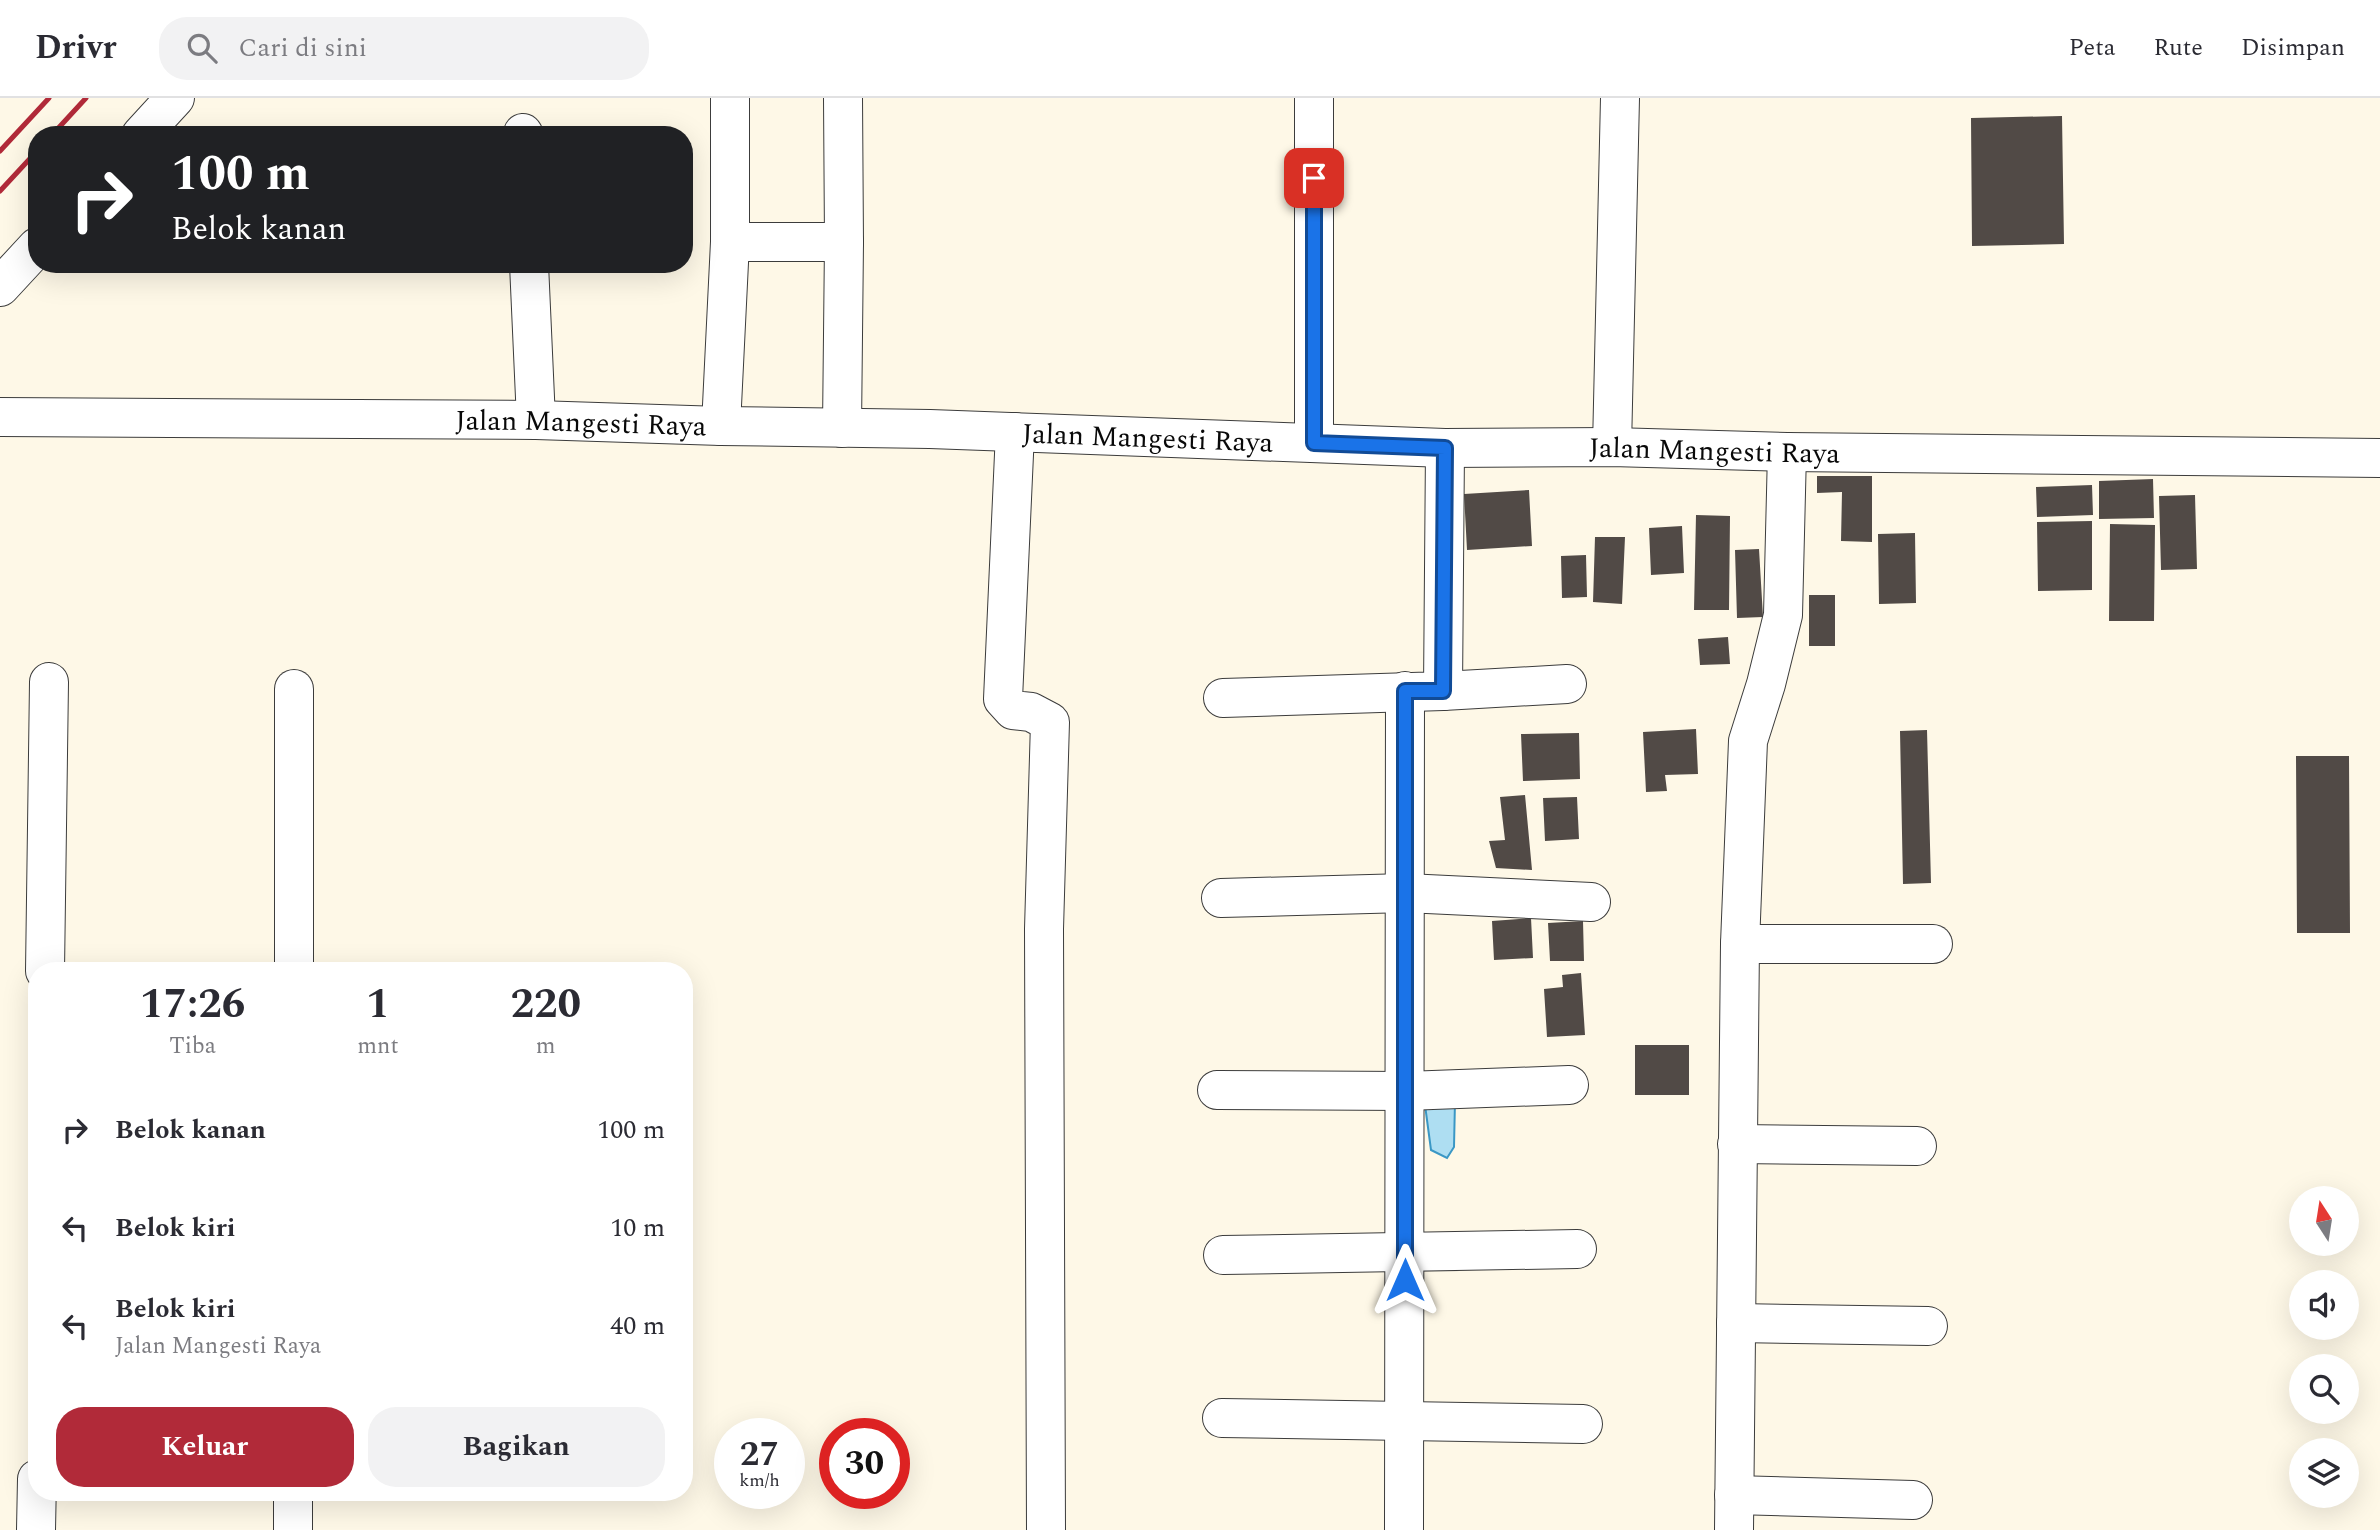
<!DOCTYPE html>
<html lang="id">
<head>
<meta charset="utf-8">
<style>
	:root { --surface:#fff; --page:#f2f2f3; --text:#2b2b33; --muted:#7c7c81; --line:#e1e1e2; --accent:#b12a39 }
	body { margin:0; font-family:Spectral,serif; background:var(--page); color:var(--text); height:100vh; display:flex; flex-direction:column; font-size:26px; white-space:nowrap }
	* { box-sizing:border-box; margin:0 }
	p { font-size:23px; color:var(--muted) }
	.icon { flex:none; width:38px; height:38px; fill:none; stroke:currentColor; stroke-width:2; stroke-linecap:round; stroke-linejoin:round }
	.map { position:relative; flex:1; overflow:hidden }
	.side { position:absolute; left:28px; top:864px; width:665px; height:539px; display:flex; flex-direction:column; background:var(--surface); border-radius:28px; box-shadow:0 7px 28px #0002 }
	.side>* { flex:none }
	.banner { position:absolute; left:28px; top:28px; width:665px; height:147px; border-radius:28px; box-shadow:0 7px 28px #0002; background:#202124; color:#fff; overflow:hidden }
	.needle { width:46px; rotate:348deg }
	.buttons { position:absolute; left:2289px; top:1088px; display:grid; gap:14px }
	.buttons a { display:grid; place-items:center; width:70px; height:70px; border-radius:50%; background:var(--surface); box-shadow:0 7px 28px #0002; font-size:35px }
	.speed { position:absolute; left:714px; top:1320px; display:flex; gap:14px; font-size:35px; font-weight:700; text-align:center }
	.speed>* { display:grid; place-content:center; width:91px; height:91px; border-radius:50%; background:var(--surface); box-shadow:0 7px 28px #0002; line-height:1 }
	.speed small { font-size:18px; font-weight:400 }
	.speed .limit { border:10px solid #d22; background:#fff; color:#111 }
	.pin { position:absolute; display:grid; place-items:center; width:60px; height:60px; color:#fff; margin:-30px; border-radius:14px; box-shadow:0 4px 10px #0006 }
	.me { position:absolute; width:77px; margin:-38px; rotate:0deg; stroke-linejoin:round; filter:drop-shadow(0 0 5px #0008) }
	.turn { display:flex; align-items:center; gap:24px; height:147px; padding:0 28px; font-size:32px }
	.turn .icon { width:91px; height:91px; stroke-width:2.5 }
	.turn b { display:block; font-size:49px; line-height:60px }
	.eta { display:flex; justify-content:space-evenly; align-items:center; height:119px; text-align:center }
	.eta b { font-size:42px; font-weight:700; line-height:49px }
	.action { display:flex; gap:14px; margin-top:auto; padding:14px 28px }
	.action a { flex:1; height:80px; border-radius:28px; background:var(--accent); color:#fff; font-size:28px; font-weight:700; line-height:80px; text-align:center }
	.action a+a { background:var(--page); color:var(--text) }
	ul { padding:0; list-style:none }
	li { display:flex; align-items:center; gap:21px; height:98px; padding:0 28px }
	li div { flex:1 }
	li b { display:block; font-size:26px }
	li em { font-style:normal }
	header { display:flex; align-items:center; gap:42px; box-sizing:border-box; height:98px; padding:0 35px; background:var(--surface); border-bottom:2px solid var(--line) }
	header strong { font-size:33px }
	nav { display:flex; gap:38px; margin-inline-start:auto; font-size:24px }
	.search { width:490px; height:63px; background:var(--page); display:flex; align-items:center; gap:18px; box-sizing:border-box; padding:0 24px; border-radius:28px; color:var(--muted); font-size:26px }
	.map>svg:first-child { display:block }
	.water { fill:#aedef2; stroke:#3a97c5; stroke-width:2 }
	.building { fill:#514a46 }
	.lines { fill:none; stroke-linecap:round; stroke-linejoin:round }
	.minor-casing { stroke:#3c3c3c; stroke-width:40 }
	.minor { stroke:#fff; stroke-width:38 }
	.rail { stroke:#b12a39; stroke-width:5 }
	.route-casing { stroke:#114b97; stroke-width:18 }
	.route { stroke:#1a73e8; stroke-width:12 }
	.labels { text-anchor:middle; stroke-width:7; stroke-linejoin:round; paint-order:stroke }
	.street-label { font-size:28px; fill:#090909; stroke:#fff }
</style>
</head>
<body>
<header>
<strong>Drivr</strong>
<div class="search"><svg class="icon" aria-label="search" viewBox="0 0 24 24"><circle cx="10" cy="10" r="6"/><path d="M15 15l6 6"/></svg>Cari di sini</div>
<nav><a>Peta</a><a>Rute</a><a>Disimpan</a></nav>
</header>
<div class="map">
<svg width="2380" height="1432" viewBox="0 0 2380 1432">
	<rect width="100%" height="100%" fill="#fef8e7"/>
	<path class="water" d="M1455,1003l-1,46 -7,11 -16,-8 -6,-45z"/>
	<path class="building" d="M2062,18l2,128 -92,2 -1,-128z
		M1817,378h55v66l-31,-1 1,-49 -25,1z
		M2153,381l1,39 -55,1v-38z
		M2092,387l1,30 -56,2 -1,-30z
		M1529,392l3,56 -65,4 -3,-56z
		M2195,397l2,74 -36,1 -2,-74z
		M1696,417l34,1 -1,94h-35z
		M2092,423v69l-54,1 -1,-69z
		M2110,426l45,1 -1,96h-45z
		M1682,428l2,47 -33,2 -2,-47z
		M1915,435l1,70 -37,1 -1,-70z
		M1595,439h30l-3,67 -29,-2z
		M1759,451l4,68 -26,1 -2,-68z
		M1586,457l1,42 -25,1 -1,-42z
		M1809,497h26v51h-26z
		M1728,539l2,27 -30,1 -2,-26z
		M1696,631l2,45 -33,1 2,16 -21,1 -3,-60z
		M1927,632l4,153 -28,1 -3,-153z
		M1579,635l1,46 -57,2 -2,-47z
		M2296,658h53l1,177h-53z
		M1525,697l7,75 -36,-2 -7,-27 16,-1 -5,-43z
		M1577,699l2,42 -34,2 -2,-43z
		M1531,820l2,40 -39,2 -2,-39z
		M1583,823l1,40h-34l-2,-38z
		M1581,875l4,62 -38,2 -3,-48 19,-2 -1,-12z
		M1635,947h54v50h-54z"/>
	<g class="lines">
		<g class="minor-casing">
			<g id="minor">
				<path d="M843,0l1,144"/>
				<path d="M1314,0v345"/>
				<path d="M523,35l1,2"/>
				<path d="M141,37l34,-37"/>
				<path d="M730,144h114l-2,186"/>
				<path d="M529,166l7,156"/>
				<path d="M0,189l37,-40"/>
				<path id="s1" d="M0,319l536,3 185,6 209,3 515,19 167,-1 175,5 593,6"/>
				<path d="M721,328l9,-184v-144"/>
				<path d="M1015,334l-12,267 10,11 18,2 19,10 -6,207 2,601"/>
				<path d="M1612,349l8,-349"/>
				<path d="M1443,593l124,-7"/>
				<path d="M1223,600l220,-7 2,-243"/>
				<path d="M1221,800l185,-5 185,9"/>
				<path d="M1740,846h193"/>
				<path d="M45,873l4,-289"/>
				<path d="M294,873v-282"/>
				<path d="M1217,992l189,1 163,-6"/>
				<path d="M1737,1046l180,2"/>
				<path d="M1223,1157l354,-6"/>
				<path d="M1736,1225l192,3"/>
				<path d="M1222,1320l361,6"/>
				<path d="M1734,1397l179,5"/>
				<path d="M36,1432l1,-51"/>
				<path d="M293,1432v-37"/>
				<path d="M1404,1432l1,-839"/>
				<path d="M1734,1432l6,-586 8,-203 18,-57 17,-69 4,-163"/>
			</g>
		</g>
		<use href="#minor" class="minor"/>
		<path class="rail" d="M52,37l34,-37
			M0,53l49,-53
			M0,93l37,-40"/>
	</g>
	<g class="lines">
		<g class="route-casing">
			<path id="route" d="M1314,80v265l131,5 -2,243h-38v589"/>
		</g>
		<use href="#route" class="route"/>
	</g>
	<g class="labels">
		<g class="street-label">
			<text dy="10" stroke="none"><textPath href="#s1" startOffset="581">Jalan Mangesti Raya</textPath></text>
			<text dy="10" stroke="none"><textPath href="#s1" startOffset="1148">Jalan Mangesti Raya</textPath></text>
			<text dy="10" stroke="none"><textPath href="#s1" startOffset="1715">Jalan Mangesti Raya</textPath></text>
		</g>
	</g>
</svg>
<div class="buttons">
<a><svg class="needle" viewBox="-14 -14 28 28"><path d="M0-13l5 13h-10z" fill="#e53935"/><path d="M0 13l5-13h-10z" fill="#7c7c81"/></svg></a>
<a><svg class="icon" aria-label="sound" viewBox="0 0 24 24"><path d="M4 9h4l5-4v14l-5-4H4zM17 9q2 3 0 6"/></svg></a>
<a><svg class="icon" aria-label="search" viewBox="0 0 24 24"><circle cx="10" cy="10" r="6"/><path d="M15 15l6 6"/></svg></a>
<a><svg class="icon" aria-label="layers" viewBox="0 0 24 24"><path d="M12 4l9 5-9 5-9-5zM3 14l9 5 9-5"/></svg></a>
</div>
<div class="speed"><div>27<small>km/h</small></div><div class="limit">30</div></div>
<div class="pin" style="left:1314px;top:80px;background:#d93025"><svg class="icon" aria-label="arrive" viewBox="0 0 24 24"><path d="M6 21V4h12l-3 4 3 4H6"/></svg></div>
<svg class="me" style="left:1405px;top:1182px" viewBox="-20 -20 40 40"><path d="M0-17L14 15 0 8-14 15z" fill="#1a73e8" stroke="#fff" stroke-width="4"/></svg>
<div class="banner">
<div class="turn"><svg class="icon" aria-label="right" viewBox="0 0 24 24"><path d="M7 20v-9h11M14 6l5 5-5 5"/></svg><div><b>100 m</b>Belok kanan</div></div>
</div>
<section class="side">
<div class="eta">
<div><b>17:26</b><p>Tiba</p></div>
<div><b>1</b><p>mnt</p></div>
<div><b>220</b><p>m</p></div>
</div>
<ul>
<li><svg class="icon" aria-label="right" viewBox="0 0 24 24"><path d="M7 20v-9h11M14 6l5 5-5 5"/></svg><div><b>Belok kanan</b></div><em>100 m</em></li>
<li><svg class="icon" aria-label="left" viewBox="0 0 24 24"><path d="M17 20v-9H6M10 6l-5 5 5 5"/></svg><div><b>Belok kiri</b></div><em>10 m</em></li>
<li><svg class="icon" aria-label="left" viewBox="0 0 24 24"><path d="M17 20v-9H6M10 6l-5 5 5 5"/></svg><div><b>Belok kiri</b><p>Jalan Mangesti Raya</p></div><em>40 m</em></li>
</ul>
<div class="action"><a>Keluar</a><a>Bagikan</a></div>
</section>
</div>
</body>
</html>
